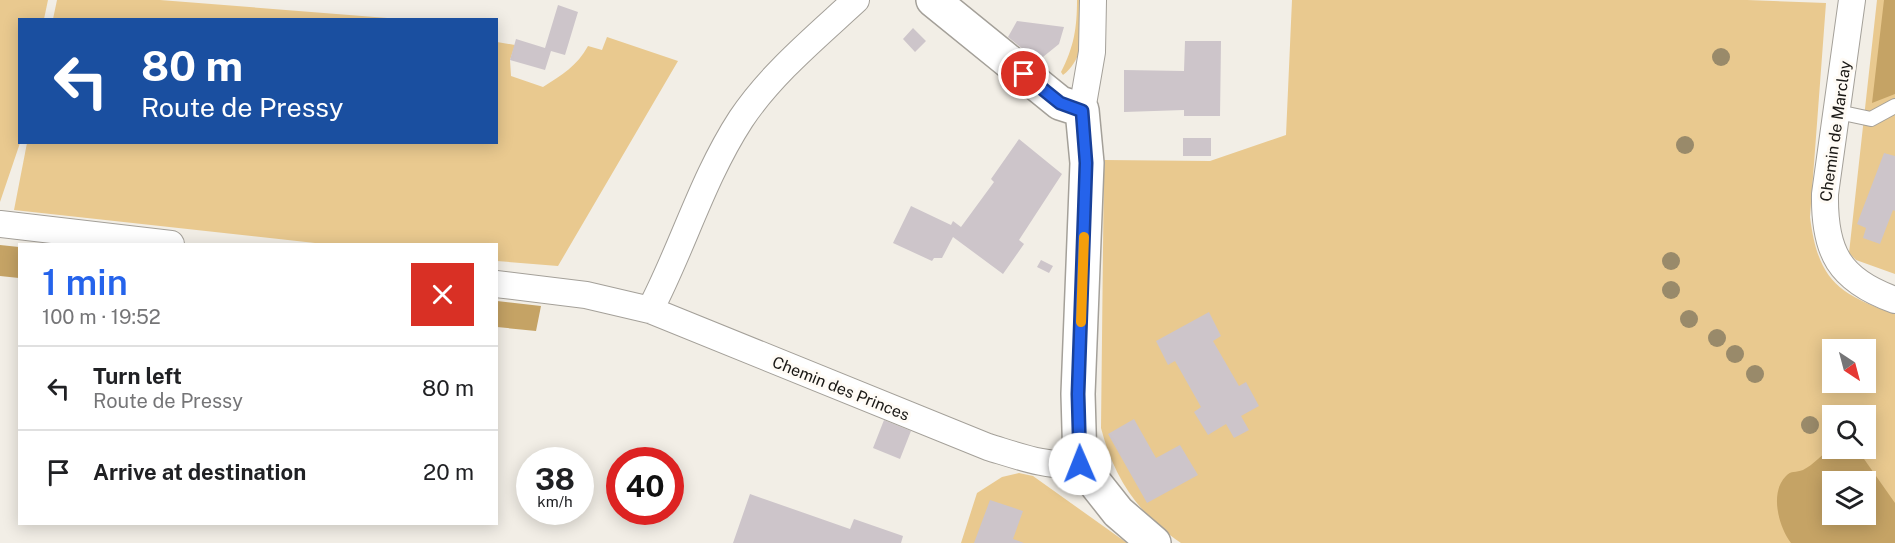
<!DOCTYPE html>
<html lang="en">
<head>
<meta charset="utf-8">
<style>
	:root { --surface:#fff; --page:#f2f2f2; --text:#202124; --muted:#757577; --line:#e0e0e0; --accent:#2563eb }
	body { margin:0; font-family:"Public Sans",sans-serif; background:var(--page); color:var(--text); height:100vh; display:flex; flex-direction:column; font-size:22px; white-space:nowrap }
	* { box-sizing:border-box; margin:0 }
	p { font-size:20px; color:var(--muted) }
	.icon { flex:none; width:33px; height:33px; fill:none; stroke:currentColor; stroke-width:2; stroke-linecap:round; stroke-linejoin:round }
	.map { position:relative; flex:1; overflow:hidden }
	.sheet { position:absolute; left:18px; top:243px; width:480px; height:282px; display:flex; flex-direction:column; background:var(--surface); border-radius:0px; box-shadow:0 3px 15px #0003 }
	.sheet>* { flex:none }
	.banner { position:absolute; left:18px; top:18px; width:480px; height:126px; border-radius:0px; box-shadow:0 3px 15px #0003; background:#1a4fa0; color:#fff; overflow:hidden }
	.needle { width:39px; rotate:144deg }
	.fabs { position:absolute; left:1822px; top:339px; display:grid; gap:12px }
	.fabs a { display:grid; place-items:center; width:54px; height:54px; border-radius:0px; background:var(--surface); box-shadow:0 3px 15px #0003; font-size:30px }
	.speed { position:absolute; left:516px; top:447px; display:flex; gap:12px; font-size:30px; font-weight:700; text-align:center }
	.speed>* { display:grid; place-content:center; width:78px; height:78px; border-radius:50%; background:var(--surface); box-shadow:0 3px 15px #0003; line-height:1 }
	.speed small { font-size:15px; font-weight:400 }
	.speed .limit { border:9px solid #d22; background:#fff; color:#111 }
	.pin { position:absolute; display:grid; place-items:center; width:51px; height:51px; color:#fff; margin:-26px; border:3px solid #fff; border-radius:50%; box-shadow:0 2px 6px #0007 }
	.me { position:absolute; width:66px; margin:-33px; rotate:359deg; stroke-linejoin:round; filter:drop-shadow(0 0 4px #0008) }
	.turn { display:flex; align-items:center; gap:21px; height:126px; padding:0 24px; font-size:27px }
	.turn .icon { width:78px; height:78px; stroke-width:2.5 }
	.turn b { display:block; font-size:42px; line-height:51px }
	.round { display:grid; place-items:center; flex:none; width:63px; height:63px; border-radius:0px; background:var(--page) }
	.summary { display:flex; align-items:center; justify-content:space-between; height:102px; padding:0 24px }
	h1 { font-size:36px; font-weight:600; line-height:45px; color:var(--accent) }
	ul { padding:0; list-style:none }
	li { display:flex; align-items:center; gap:18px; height:84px; padding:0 24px; border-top:2px solid var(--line) }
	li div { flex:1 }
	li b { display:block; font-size:22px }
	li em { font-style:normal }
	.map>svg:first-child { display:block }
	.green { fill:#e9c98f; fill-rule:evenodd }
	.forest { fill:#c5a365; fill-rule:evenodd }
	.building { fill:#cdc5ca }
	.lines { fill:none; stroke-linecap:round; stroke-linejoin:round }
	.lane-casing { stroke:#a4a099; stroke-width:16 }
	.street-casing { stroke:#a4a099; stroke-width:28 }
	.secondary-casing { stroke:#a4a099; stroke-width:36 }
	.lane { stroke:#fff; stroke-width:14 }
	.street { stroke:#fff; stroke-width:26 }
	.secondary { stroke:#fff; stroke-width:33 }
	.tree { fill:#998a6a }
	.route-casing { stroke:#184099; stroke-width:15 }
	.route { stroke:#2563eb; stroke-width:10 }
	.slow { stroke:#f59e0b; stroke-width:10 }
	.labels { text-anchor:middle; stroke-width:6; stroke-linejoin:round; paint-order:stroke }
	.street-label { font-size:16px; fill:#1a1815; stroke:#fffbf5 }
</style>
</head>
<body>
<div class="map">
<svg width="1895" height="543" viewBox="0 0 1895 543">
	<rect width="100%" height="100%" fill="#f2eee6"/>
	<path class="green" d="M0,0h48l-4,19 -24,1v123l-20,59z
		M57,0h103l240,19h-347z
		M1077,0h6c0,26 3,58 -20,75l-2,-3c13,-25 16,-44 16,-72z
		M1292,0h455l79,3 -16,214c8,62 27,77 85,97v229h-714c-43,-29 -67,-65 -80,-115l3,-268 106,1 76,-26zM1833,350h33v32h-33zM1833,416h33v32h-33zM1833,482h33v32h-33z
		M1877,0h18v274l-39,-14 -7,-7z
		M607,37l71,24 -120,205 -61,-5 -1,-17h-172l-310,-34 13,-67 469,-1 1,-100 18,3 -5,15 1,16 32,11c19,-12 34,-21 45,-41l14,4z
		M1019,473l14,3 94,67h-166l16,-50 25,-16z"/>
	<path class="forest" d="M1884,0h11v94l-23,9z
		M0,245l19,2v31l-19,-2z
		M497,301l44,5 -5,25 -39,-4z
		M1833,446v2l24,1 38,54v40h-104c-12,-16 -22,-50 -5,-67 5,-6 10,-3 17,-6 10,-5 21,-17 30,-24zM1833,482h33v32h-33z"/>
	<path class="building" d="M558,5l20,7 -13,43 -14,-4 -6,19 -35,-10 6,-21 29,9z
		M1017,21l47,6 -5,17 -21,17 -30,-24z
		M913,28l13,13 -11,11 -12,-13z
		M1185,41h36l-1,75h-36v-6l-60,2v-42l60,1z
		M1183,138h28v18h-28z
		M1019,139l43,35 -43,66 5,4 -21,30 -50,-37 -11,21h-8l-2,3 -39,-18 18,-37 40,19 2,-4 8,6 33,-45 -3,-3z
		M1884,153l11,3v55l-2,-1 -13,34 -17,-6 3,-10 -9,-4z
		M1041,260l12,6 -4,7 -12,-6z
		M1209,312l12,24 -8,5 26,45 7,-4 13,24 -18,10 8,14 -15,8 -8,-14 -18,11 -14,-23 7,-5 -26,-46 -7,4 -12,-24z
		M1134,419l22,39 24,-13 18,30 -51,28 -39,-69z
		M884,420l27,11 -11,28 -27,-11z
		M750,494l100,35 4,-10 49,17 -2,7h-168z
		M990,500l33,11 -10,28 11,4h-50z"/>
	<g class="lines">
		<g class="lane-casing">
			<path id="lane" d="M1838,112l33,7 24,-13"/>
		</g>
		<g class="street-casing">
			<path id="street" d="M1852,0l-27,194c-1,58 14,86 70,106
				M1082,110l10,-58 1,-52
				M0,224l171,20
				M496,284l90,11 64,15 338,137c30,9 61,21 92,17
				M650,310c33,-63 52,-131 91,-191 30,-45 75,-82 115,-119"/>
		</g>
		<g class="secondary-casing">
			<path id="secondary" d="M933,0l127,103 22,7 5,53 -9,231 2,70 38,48 36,31"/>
		</g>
		<use href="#lane" class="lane"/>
		<use href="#street" class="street"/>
		<use href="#secondary" class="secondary"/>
	</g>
	<g class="tree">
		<circle cx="1721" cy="57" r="9"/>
		<circle cx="1685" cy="145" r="9"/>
		<circle cx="1671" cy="261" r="9"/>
		<circle cx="1671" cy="290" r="9"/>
		<circle cx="1689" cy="319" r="9"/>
		<circle cx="1717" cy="338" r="9"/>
		<circle cx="1735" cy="354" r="9"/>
		<circle cx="1755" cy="374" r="9"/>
		<circle cx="1810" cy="425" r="9"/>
	</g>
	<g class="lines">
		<g class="route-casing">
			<path id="route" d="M1024,74l36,29 22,8 4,52 -8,231 2,70"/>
		</g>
		<use href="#route" class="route"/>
		<path class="slow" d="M1081,322l3,-85"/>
	</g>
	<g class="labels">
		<g class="street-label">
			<text transform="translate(1835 131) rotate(-82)" y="6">Chemin de Marclay</text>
			<text transform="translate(841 388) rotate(22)" y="6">Chemin des Princes</text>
		</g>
	</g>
</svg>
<div class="fabs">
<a><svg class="needle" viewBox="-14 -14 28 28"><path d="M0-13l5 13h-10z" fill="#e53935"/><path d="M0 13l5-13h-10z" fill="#757577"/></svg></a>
<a><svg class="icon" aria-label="search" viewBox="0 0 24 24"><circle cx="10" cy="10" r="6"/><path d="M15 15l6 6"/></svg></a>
<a><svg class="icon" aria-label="layers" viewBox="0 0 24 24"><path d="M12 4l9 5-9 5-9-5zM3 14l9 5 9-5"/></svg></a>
</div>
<div class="speed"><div>38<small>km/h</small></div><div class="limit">40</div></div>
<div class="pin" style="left:1024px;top:74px;background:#d93025"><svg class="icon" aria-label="arrive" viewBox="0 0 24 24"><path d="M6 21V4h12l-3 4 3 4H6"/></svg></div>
<svg class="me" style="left:1080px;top:464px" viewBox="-20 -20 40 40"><circle r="19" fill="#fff"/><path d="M0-13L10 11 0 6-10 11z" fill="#2563eb"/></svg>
<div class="banner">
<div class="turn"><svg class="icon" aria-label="left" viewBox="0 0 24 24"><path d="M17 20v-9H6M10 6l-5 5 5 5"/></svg><div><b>80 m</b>Route de Pressy</div></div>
</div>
<section class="sheet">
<div class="summary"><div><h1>1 min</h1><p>100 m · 19:52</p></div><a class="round" style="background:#d93025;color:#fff"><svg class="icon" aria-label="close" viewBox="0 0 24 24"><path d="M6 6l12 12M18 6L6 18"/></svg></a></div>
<ul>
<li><svg class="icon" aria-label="left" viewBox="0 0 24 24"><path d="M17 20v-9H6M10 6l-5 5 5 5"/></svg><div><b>Turn left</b><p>Route de Pressy</p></div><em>80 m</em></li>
<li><svg class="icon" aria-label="arrive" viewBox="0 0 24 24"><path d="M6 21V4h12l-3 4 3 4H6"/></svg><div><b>Arrive at destination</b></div><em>20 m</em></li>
</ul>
</section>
</div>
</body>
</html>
